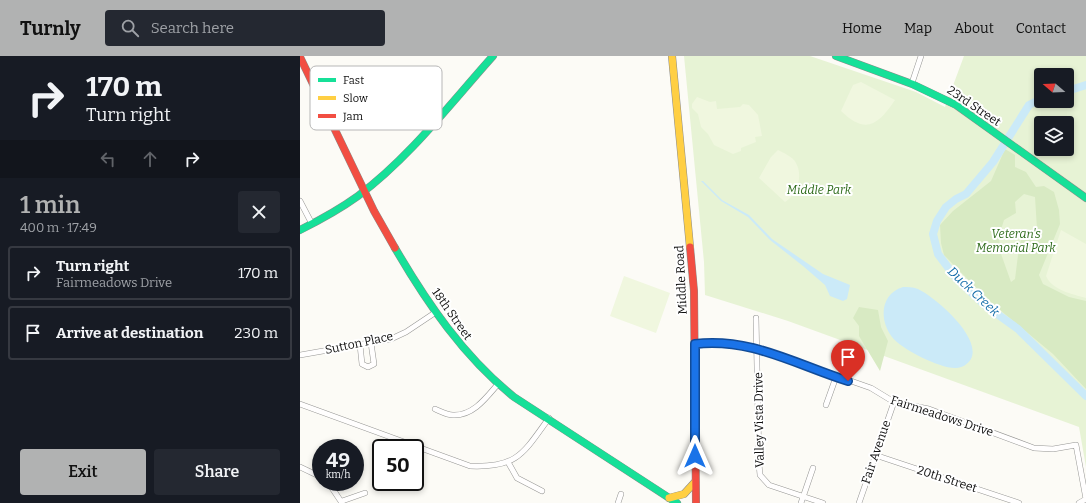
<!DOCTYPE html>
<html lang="en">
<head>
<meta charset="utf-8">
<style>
	:root { --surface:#171b24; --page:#242831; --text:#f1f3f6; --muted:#9ea1a6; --line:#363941; --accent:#b1b2b2 }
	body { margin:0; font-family:Bitter,serif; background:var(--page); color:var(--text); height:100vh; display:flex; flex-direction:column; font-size:15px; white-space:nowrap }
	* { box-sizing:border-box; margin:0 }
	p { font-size:13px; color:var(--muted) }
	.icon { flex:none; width:22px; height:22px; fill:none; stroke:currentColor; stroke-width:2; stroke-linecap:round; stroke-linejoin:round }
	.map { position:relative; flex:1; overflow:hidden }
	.side { display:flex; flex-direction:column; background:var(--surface); width:300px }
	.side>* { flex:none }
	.banner { background:#171b24; color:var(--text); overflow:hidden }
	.needle { width:26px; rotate:289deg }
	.controls { position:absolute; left:734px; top:12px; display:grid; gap:8px }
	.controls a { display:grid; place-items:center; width:40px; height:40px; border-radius:4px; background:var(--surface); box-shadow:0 2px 6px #0003; font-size:20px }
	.speed { position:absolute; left:12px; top:383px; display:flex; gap:8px; font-size:20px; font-weight:700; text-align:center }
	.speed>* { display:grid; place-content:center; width:52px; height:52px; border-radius:50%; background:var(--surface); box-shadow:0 2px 6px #0003; line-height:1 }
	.speed small { font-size:10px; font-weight:400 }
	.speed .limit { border:2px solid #111; border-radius:6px; background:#fff; color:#111 }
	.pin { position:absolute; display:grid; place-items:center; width:34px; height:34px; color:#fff; margin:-41px -17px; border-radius:50% 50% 50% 0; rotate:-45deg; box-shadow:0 0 4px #0007 }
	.pin .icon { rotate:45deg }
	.me { position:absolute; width:44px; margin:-22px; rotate:0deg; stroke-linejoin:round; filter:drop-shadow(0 0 3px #0008) }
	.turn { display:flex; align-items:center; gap:14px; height:84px; padding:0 20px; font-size:18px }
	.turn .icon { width:52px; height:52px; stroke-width:2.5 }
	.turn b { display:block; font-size:28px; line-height:34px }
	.lanes { display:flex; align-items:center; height:38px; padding:0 20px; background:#0003; justify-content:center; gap:20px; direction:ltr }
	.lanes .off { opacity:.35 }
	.round { display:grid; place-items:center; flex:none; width:42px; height:42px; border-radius:4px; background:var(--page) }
	.summary { display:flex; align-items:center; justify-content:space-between; height:68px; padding:0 20px }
	h1 { font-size:24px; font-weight:600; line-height:30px; color:var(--accent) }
	.button { display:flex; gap:8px; margin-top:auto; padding:8px 20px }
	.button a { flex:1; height:46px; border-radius:4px; background:var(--accent); color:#111; font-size:16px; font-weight:600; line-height:46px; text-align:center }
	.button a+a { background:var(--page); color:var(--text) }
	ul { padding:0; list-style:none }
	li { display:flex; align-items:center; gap:12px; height:54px; margin:0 8px 6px; padding:0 12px; border:2px solid var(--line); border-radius:4px }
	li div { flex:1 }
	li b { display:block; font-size:15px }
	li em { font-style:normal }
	header { display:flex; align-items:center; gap:24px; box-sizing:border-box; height:56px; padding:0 20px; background:var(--accent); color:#111 }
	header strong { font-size:19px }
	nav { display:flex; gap:22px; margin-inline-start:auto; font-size:14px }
	.search { width:280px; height:36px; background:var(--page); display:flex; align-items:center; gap:10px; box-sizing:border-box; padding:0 14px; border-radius:4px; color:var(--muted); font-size:15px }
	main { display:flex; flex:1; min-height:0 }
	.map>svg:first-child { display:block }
	.green { fill:#e7f3d5; fill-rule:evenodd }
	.forest { fill:#d8eac3; fill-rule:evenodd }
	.pitch { fill:#f0f7df }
	.water { fill:#cbeaf8 }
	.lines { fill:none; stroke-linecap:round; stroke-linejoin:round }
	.river { stroke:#cbeaf8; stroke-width:8 }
	.street-casing { stroke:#969694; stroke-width:6 }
	.fast-casing { stroke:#8d8c8a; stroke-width:8 }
	.slow-casing { stroke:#8d8c8a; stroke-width:8 }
	.jam-casing { stroke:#8d8c8a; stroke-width:8 }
	.street { stroke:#fffefe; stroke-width:5 }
	.fast { stroke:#16e098; stroke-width:7 }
	.slow { stroke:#ffcf43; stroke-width:7 }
	.jam { stroke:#f24e42; stroke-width:7 }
	.route-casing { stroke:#114b97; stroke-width:10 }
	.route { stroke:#1a73e8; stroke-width:7 }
	.labels { text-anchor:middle; stroke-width:4; stroke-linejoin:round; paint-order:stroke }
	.street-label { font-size:12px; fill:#101010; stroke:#fff }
	.park-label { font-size:12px; font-style:italic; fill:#2f6c1c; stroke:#fff }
	.water-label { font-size:13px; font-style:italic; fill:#136ca9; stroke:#fff }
	.key { fill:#fff; stroke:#b7b7b7; stroke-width:1 }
	.key-label { font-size:11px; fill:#101010 }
</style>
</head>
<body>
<header>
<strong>Turnly</strong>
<div class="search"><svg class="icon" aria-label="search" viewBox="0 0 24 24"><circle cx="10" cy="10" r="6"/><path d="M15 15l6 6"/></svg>Search here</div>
<nav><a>Home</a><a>Map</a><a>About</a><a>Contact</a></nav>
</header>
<main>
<section class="side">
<div class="banner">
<div class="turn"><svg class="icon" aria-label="right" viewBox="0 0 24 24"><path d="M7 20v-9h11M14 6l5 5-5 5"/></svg><div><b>170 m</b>Turn right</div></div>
<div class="lanes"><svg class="icon off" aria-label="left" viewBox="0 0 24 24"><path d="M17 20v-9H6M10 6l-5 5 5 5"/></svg><svg class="icon off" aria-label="ahead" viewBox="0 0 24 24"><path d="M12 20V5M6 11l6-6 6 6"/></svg><svg class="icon" aria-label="right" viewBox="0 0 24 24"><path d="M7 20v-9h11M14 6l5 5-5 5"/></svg></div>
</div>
<div class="summary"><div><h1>1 min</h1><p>400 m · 17:49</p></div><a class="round"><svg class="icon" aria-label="close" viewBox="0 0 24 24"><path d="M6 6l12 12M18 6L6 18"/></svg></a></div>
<ul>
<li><svg class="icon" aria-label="right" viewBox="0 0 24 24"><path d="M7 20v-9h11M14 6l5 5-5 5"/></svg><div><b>Turn right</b><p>Fairmeadows Drive</p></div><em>170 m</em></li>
<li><svg class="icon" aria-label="arrive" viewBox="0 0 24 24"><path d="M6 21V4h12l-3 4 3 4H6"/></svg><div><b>Arrive at destination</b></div><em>230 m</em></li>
</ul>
<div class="button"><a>Exit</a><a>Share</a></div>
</section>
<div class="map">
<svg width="786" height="447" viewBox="0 0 786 447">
	<rect width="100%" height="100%" fill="#fcfbf6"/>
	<path class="green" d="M384,0h126l106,36 29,15 19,-51h122v411l-7,-40 -291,-106 -83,-26 -1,-33zM741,19h26v26h-26zM741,67h26v26h-26z"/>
	<path class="forest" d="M705,93l10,6v12l11,5 10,15 8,-1 10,6 5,18 1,14 -21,51 4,9 26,13 17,4v88l-33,-35 -65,-54 -44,-45 -3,-12 -1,-18 13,-14 38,-30zM724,138l11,3 2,32 -5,6 -10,2 -3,10 -4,32 -4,3 -11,-31 -1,-15 5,-16 12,-7 -1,-11z
		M559,251l19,3 3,17 7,14 -8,30 -21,-35v-10l-6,-8z"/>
	<path class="pitch" d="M561,26l34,18c-17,25 -29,35 -54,11l12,-26z
		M397,41l13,5 6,-1 1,8 23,-2 3,-3 6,1 9,10 4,21 -7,1 1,5 -15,6v3l-8,3 -19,-9 -6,-11 -7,-7 -3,-13 -6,-6v-4z
		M478,94c6,3 15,7 18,13 7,12 2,31 -11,39l-26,-24 12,-21z
		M761,174l25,14v54c-14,-4 -34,-8 -40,-22z
		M324,220l46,17 -14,40 -46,-17z"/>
	<path class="water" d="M401,125h2l19,19 27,15 23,24 51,35 27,11 -3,14 -4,2 -13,-5 -5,-11 -22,-19 -33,-26 -22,-23 -27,-16z
		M603,231c4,0 10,0 15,2 17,8 64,48 53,70 -3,5 -9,9 -15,9 -15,1 -55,-19 -64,-31 -13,-17 -12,-43 11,-50z"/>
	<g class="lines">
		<path class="river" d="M767,35l19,-6
			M741,43l-12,6 -36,57 -27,32 -10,5 -10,8 -9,14 -4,13 5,20 18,24 30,28 32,23 68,67"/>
		<g class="street-casing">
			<path id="street" d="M612,27l9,-27
				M0,145l12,23
				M456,262l3,146 1,11 9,10 54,18
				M395,288h39l23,4 114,40 23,14 35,7 105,39 19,1 23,-4 10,54
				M60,289l2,19 6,3 6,-3 -3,-21
				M0,299l91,-16 15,-7 30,-20
				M0,348l170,62c47,2 53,-12 79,-48
				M526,349l10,-28
				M135,353c5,2 12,6 18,6 20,1 33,-17 45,-31
				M575,399l144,48
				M208,406l9,16 25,13
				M0,411l21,10
				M28,426l14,21
				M42,445l23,-8
				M318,447l3,-9
				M501,447l12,-35
				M559,447l35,-101
				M779,447l7,-4"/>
		</g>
		<g class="fast-casing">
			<path id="fast" d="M536,0l76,28 44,21 130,93
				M0,174c20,-10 40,-21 58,-34 52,-39 92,-92 135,-140
				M95,192c32,55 69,109 119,149l163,106"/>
		</g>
		<g class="slow-casing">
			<path id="slow" d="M372,0l18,191
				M369,442l15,-4 11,-12"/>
		</g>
		<g class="jam-casing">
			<path id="jam" d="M0,1l74,154 21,37
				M390,191l4,44 2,212"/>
		</g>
		<use href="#street" class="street"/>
		<use href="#fast" class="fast"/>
		<use href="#slow" class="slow"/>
		<use href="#jam" class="jam"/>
	</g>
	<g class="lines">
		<g class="route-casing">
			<path id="route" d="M395,400v-112c55,-7 102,21 153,37"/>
		</g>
		<use href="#route" class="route"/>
	</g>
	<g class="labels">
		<g class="street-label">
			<text transform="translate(674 50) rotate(34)" y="4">23rd Street</text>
			<text transform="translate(381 224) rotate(-93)" y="4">Middle Road</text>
			<text transform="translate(152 258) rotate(55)" y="4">18th Street</text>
			<text transform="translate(59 287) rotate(-12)" y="4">Sutton Place</text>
			<text transform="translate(642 360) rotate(18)" y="4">Fairmeadows Drive</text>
			<text transform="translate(459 364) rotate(-91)" y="4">Valley Vista Drive</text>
			<text transform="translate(576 396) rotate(-71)" y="4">Fair Avenue</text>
			<text transform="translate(647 423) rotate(18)" y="4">20th Street</text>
		</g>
		<g class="park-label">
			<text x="519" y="138">Middle Park</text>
			<text x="716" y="182">Veteran's<tspan x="716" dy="14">Memorial Park</tspan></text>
		</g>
		<g class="water-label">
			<text transform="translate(674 235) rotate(43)" y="5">Duck Creek</text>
		</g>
	</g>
	<rect x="10" y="10" width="132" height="64" rx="6" class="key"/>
	<rect x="18" y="22" width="18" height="4" fill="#16e098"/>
	<rect x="18" y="40" width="18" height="4" fill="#ffcf43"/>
	<rect x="18" y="58" width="18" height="4" fill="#f24e42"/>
	<g class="key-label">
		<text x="43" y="28">Fast</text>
		<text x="43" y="46">Slow</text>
		<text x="43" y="64">Jam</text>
	</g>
</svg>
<div class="controls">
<a><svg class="needle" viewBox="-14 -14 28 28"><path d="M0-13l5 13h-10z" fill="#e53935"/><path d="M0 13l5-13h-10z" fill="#9ea1a6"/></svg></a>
<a><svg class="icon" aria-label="layers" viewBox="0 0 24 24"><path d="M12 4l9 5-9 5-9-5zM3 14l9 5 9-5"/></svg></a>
</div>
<div class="speed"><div>49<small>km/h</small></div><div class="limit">50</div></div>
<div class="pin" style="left:548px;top:325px;background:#d93025"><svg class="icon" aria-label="arrive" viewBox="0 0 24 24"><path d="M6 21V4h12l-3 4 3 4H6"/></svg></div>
<svg class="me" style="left:395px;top:400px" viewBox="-20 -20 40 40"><path d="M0-17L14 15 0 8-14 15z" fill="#1a73e8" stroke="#fff" stroke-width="4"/></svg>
</div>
</main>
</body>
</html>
